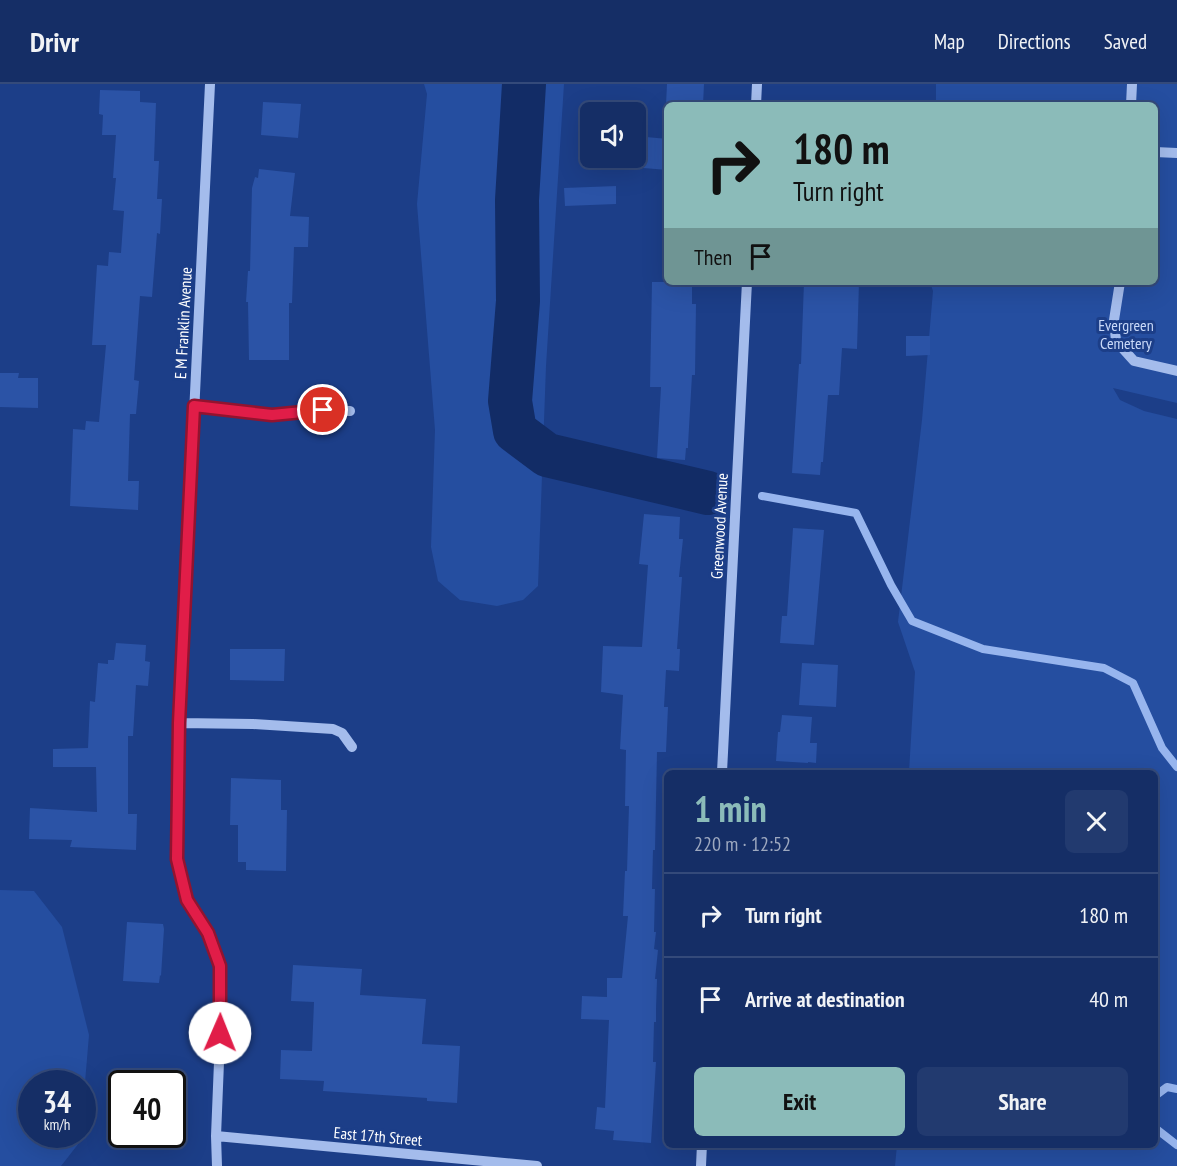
<!DOCTYPE html>
<html lang="en">
<head>
<meta charset="utf-8">
<style>
	:root { --surface:#152e66; --page:#223a6f; --text:#f1f3f6; --muted:#9da8bf; --line:#344a7a; --accent:#8bbbb9 }
	body { margin:0; font-family:"PT Sans Narrow",sans-serif; background:var(--page); color:var(--text); height:100vh; display:flex; flex-direction:column; font-size:22px; white-space:nowrap }
	* { box-sizing:border-box; margin:0 }
	p { font-size:20px; color:var(--muted) }
	.icon { flex:none; width:33px; height:33px; fill:none; stroke:currentColor; stroke-width:2; stroke-linecap:round; stroke-linejoin:round }
	.map { position:relative; flex:1; overflow:hidden }
	.panel { position:absolute; left:664px; top:686px; width:494px; height:378px; display:flex; flex-direction:column; background:var(--surface); border-radius:9px; box-shadow:0 6px 24px #0002,0 0 0 2px var(--line) }
	.panel>* { flex:none }
	.hud { position:absolute; left:664px; top:18px; width:494px; height:183px; border-radius:9px; box-shadow:0 6px 24px #0002,0 0 0 2px var(--line); background:#8bbbb9; color:#111; overflow:hidden }
	.fabs { position:absolute; left:580px; top:18px; display:grid; gap:12px }
	.fabs a { display:grid; place-items:center; width:66px; height:66px; border-radius:9px; background:var(--surface); box-shadow:0 6px 24px #0002,0 0 0 2px var(--line); font-size:30px }
	.speed { position:absolute; left:18px; top:986px; display:flex; gap:12px; font-size:30px; font-weight:700; text-align:center }
	.speed>* { display:grid; place-content:center; width:78px; height:78px; border-radius:50%; background:var(--surface); box-shadow:0 6px 24px #0002,0 0 0 2px var(--line); line-height:1 }
	.speed small { font-size:15px; font-weight:400 }
	.speed .limit { border:3px solid #111; border-radius:9px; background:#fff; color:#111 }
	.pin { position:absolute; display:grid; place-items:center; width:51px; height:51px; color:#fff; margin:-26px; border:3px solid #fff; border-radius:50%; box-shadow:0 2px 6px #0007 }
	.me { position:absolute; width:66px; margin:-33px; rotate:1deg; stroke-linejoin:round; filter:drop-shadow(0 0 4px #0008) }
	.turn { display:flex; align-items:center; gap:21px; height:126px; padding:0 30px; font-size:27px }
	.turn .icon { width:78px; height:78px; stroke-width:2.5 }
	.turn b { display:block; font-size:42px; line-height:51px }
	.then { display:flex; align-items:center; height:57px; padding:0 30px; background:#0003; gap:12px; font-size:22px }
	.round { display:grid; place-items:center; flex:none; width:63px; height:63px; border-radius:9px; background:var(--page) }
	.head { display:flex; align-items:center; justify-content:space-between; height:102px; padding:0 30px }
	h1 { font-size:36px; font-weight:800; line-height:45px; color:var(--accent) }
	.cta { display:flex; gap:12px; margin-top:auto; padding:12px 30px }
	.cta a { flex:1; height:69px; border-radius:9px; background:var(--accent); color:#111; font-size:24px; font-weight:800; line-height:69px; text-align:center }
	.cta a+a { background:var(--page); color:var(--text) }
	ul { padding:0; list-style:none }
	li { display:flex; align-items:center; gap:18px; height:84px; padding:0 30px; border-top:2px solid var(--line) }
	li div { flex:1 }
	li b { display:block; font-size:22px }
	li em { font-style:normal }
	header { display:flex; align-items:center; gap:36px; box-sizing:border-box; height:84px; padding:0 30px; background:var(--surface); border-bottom:2px solid var(--line) }
	header strong { font-size:28px }
	nav { display:flex; gap:33px; margin-inline-start:auto; font-size:21px }
	.map>svg:first-child { display:block }
	.green { fill:#254ea0 }
	.lines { fill:none; stroke-linecap:round; stroke-linejoin:round }
	.stream { stroke:#97b5ee; stroke-width:8 }
	.river { stroke:#122c66; stroke-width:44 }
	.building { fill:#2b53a6 }
	.minor { stroke:#a4bcec; stroke-width:10 }
	.route-casing { stroke:#92132f; stroke-width:15 }
	.route { stroke:#e11d48; stroke-width:10 }
	.labels { text-anchor:middle; stroke-width:6; stroke-linejoin:round; paint-order:stroke }
	.street-label { font-size:16px; fill:#fff; stroke:#1c3e88 }
	.park-label { font-size:16px; fill:#c9d9f9; stroke:#1c3e88 }
</style>
</head>
<body>
<header>
<strong>Drivr</strong>
<nav><a>Map</a><a>Directions</a><a>Saved</a></nav>
</header>
<div class="map">
<svg width="1177" height="1082" viewBox="0 0 1177 1082">
	<rect width="100%" height="100%" fill="#1c3e88"/>
	<path class="green" d="M424,0h140l-18,282 -8,220 -15,14 -26,6 -37,-6 -22,-19 -7,-34 4,-117 -18,-226 10,-110z
		M936,0h241v319l-64,-15 7,12 24,11 33,8v747h-282l2,-21 258,-1v-372h-246l6,-100 -17,-50 24,-202 11,-129 -3,-9h225v-177h-219z
		M0,806l34,1 28,36 27,108 -6,71 -1,-23h-50v51h48l-1,9 -18,23h-61z"/>
	<g class="lines">
		<path class="stream" d="M762,412l94,17 35,72 21,36 71,28 121,19 29,15 29,65 15,19
			M1155,1012l12,-9 10,2
			M1155,1044l22,17"/>
		<path class="river" d="M524,0l-7,116 1,101 -8,100 5,30 32,24 161,38"/>
	</g>
	<path class="building" d="M667,0h37l-1,21h-37z
		M100,6l40,1v11l16,1 -2,58h5l-2,38h5l-2,35 -3,-1 -5,64 -12,-1 -6,84 5,1 -3,33h-6l-2,67h11l-1,29 -68,-4 3,-77 12,1 1,-9 13,1 7,-77h-14l5,-80 11,1 1,-14 12,1 3,-42 -11,-1 3,-32h-3l3,-43h-14l1,-20 -4,-1z
		M263,18l38,2 -3,34 -37,-3z
		M646,53l22,2v31l-25,-2z
		M259,85l36,4 -5,43 19,1 -1,30h-14l-2,56h-3v57h-40l-1,-58h-2l2,-31h2l2,-83 3,-11 3,1z
		M616,102v18l-51,2 -1,-18z
		M652,198h40v22h4l-1,71h-3l-4,70v3h-2l-1,12 -28,-2 4,-71h-11z
		M804,198h55l-2,67 -15,-1 -3,47h-11l-5,67h-2l-1,13 -28,-2 7,-109h2z
		M906,252h24v19l-24,1z
		M0,289h19l-1,5h20v30l-38,-1z
		M644,430l36,3 -1,22h4l-4,38h3l-5,72h3l-1,22 -13,-1 -2,37h4l-2,45h-9l-2,98h-2l-1,39h3l-1,43h2l-2,17 4,1 -3,29h2l-1,30v13h-2l-1,40h3l-5,81 -38,-3 1,-9 -19,-2 2,-22 8,1 4,-88 -28,-1 1,-23 25,1v-19h15l6,-62h-5l2,-45h2l2,-65h-4l1,-56 -6,-1 3,-54 -22,-3 2,-46 39,1 6,-82 -9,-1z
		M793,444l31,2 -10,115 -34,-2 2,-27h5z
		M116,559l30,2 -1,16 5,1 -2,24 -12,-1 -3,51h-5v78h9l-1,36 -66,-3 2,-7 -43,-1 1,-31 67,4 -1,-45h-43v-18l35,-1 2,-47 5,1 3,-39 10,1v-4h6z
		M230,565h55l-1,32 -54,-1z
		M802,579l36,2 -2,42 -37,-2z
		M782,631l30,2 -2,26h7l-1,20 -8,-1v1l-32,-2 2,-29h2z
		M231,694l50,2v30h6l-1,61 -40,-1v-8h-8v-37h-8z
		M127,838l36,2 1,5 -3,47 -1,-1 -1,8 -36,-2z
		M293,881l69,4 -2,26 66,4 -4,45 38,2 -3,57 -30,-2v-3l-104,-7 1,-10 -44,-2 1,-29 31,1 2,-49 -23,-1z"/>
	<g class="lines">
		<path class="minor" d="M210,0l-31,639 -2,136 10,41 21,33 12,33 1,47 -5,123 1,30
			M756,21l1,-21
			M1131,21l1,-21
			M1155,68l22,1
			M1120,198l-6,38 2,21 18,20 43,10
			M194,323l78,8 51,-5 27,1
			M179,639l74,1 80,5 9,4 10,14
			M722,688l25,-490
			M216,1052l321,30
			M701,1082l1,-22"/>
	</g>
	<g class="lines">
		<g class="route-casing">
			<path id="route" d="M220,949v-67l-12,-33 -21,-33 -10,-41 2,-136 15,-317 78,9 51,-5"/>
		</g>
		<use href="#route" class="route"/>
	</g>
	<g class="labels">
		<g class="street-label">
			<text transform="translate(183 239) rotate(-87)" y="6">E M Franklin Avenue</text>
			<text transform="translate(719 442) rotate(-87)" y="6">Greenwood Avenue</text>
			<text transform="translate(378 1052) rotate(5)" y="6">East 17th Street</text>
		</g>
		<g class="park-label">
			<text x="1126" y="247">Evergreen<tspan x="1126" dy="18">Cemetery</tspan></text>
		</g>
	</g>
</svg>
<div class="fabs">
<a><svg class="icon" aria-label="sound" viewBox="0 0 24 24"><path d="M4 9h4l5-4v14l-5-4H4zM17 9q2 3 0 6"/></svg></a>
</div>
<div class="speed"><div>34<small>km/h</small></div><div class="limit">40</div></div>
<div class="pin" style="left:323px;top:326px;background:#d93025"><svg class="icon" aria-label="arrive" viewBox="0 0 24 24"><path d="M6 21V4h12l-3 4 3 4H6"/></svg></div>
<svg class="me" style="left:220px;top:949px" viewBox="-20 -20 40 40"><circle r="19" fill="#fff"/><path d="M0-13L10 11 0 6-10 11z" fill="#e11d48"/></svg>
<div class="hud">
<div class="turn"><svg class="icon" aria-label="right" viewBox="0 0 24 24"><path d="M7 20v-9h11M14 6l5 5-5 5"/></svg><div><b>180 m</b>Turn right</div></div>
<div class="then">Then<svg class="icon" aria-label="arrive" viewBox="0 0 24 24"><path d="M6 21V4h12l-3 4 3 4H6"/></svg></div>
</div>
<section class="panel">
<div class="head"><div><h1>1 min</h1><p>220 m · 12:52</p></div><a class="round"><svg class="icon" aria-label="close" viewBox="0 0 24 24"><path d="M6 6l12 12M18 6L6 18"/></svg></a></div>
<ul>
<li><svg class="icon" aria-label="right" viewBox="0 0 24 24"><path d="M7 20v-9h11M14 6l5 5-5 5"/></svg><div><b>Turn right</b></div><em>180 m</em></li>
<li><svg class="icon" aria-label="arrive" viewBox="0 0 24 24"><path d="M6 21V4h12l-3 4 3 4H6"/></svg><div><b>Arrive at destination</b></div><em>40 m</em></li>
</ul>
<div class="cta"><a>Exit</a><a>Share</a></div>
</section>
</div>
</body>
</html>
